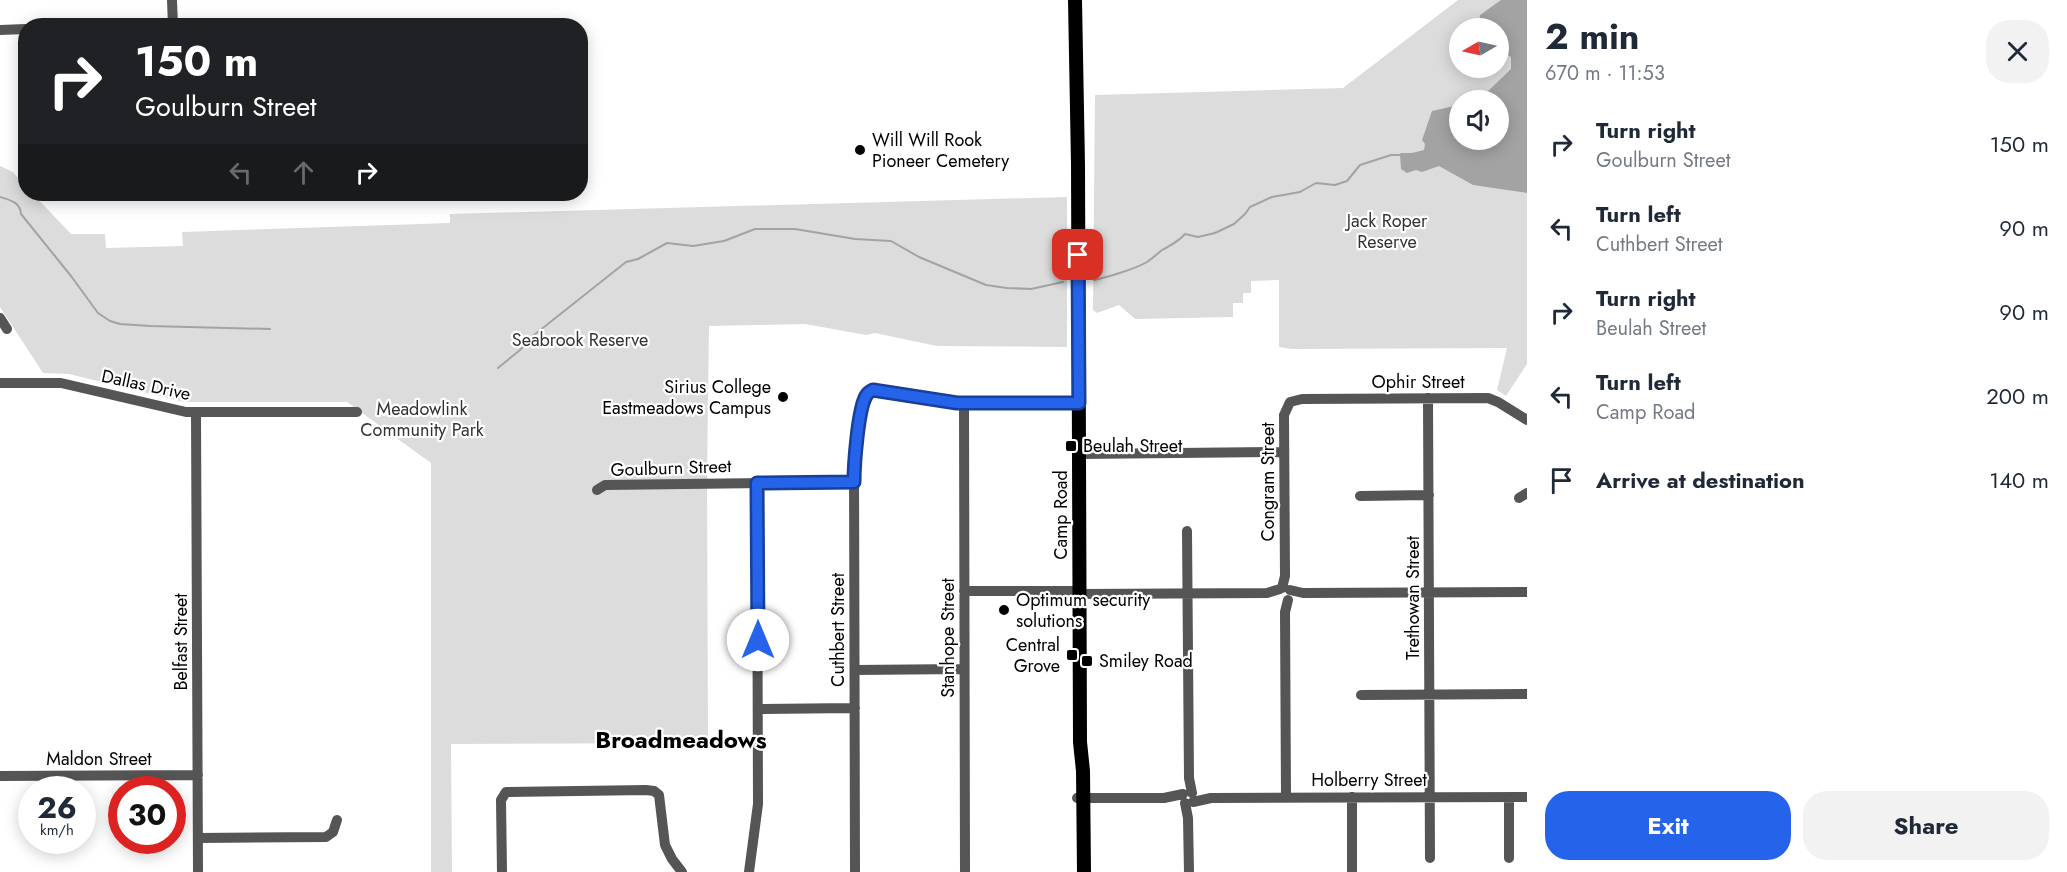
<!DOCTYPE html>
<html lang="en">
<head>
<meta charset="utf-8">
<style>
	:root { --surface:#fff; --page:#f2f2f3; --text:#1f2937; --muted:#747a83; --accent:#2563eb }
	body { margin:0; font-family:Jost,sans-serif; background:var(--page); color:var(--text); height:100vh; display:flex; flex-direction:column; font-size:22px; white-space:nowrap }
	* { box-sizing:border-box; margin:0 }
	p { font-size:20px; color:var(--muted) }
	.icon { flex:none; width:33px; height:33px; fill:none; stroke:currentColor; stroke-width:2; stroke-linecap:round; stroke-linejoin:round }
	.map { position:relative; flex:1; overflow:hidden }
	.side { display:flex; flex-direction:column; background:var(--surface); width:540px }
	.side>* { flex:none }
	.top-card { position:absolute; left:18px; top:18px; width:570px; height:183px; border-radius:24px; box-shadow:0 3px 15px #0003; background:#202124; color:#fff; overflow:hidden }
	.needle { width:39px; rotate:261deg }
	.controls { position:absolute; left:1449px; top:18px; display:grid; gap:12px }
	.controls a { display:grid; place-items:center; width:60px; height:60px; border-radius:50%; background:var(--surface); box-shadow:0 3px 15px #0003; font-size:30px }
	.speed { position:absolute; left:18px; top:776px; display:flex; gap:12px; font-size:30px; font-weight:700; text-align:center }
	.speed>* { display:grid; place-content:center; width:78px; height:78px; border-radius:50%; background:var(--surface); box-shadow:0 3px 15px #0003; line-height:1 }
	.speed small { font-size:15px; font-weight:400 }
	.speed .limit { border:9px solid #d22; background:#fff; color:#111 }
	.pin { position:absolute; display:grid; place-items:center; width:51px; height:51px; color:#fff; margin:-26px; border-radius:12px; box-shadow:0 3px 9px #0006 }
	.me { position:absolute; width:66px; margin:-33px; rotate:0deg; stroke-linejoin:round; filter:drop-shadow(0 0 4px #0008) }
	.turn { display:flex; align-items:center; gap:21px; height:126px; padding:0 18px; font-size:27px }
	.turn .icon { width:78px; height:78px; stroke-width:2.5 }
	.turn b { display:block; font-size:42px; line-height:51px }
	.lanes { display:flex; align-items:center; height:57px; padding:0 18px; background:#0003; justify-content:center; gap:30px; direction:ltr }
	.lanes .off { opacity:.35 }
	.round { display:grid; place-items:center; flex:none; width:63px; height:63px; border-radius:24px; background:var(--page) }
	.head { display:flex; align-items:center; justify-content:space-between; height:102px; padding:0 18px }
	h1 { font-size:36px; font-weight:700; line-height:45px }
	.cta { display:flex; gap:12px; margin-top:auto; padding:12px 18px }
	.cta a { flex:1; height:69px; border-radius:24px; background:var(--accent); color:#fff; font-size:24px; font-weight:700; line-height:69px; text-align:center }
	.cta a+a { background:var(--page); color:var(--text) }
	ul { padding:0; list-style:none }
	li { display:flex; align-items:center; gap:18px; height:84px; padding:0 18px }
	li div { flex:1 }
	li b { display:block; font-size:22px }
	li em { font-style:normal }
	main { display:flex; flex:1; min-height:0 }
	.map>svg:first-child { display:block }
	.green { fill:#dcdcdc; fill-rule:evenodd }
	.water { fill:#a3a3a3 }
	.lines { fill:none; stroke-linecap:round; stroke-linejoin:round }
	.stream { stroke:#a3a3a3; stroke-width:2 }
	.minor { stroke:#555; stroke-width:10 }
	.major { stroke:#000; stroke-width:14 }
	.route-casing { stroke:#184099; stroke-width:15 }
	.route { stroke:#2563eb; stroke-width:10 }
	.poi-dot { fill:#000; stroke:#fff; stroke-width:2 }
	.labels { text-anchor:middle; stroke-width:4.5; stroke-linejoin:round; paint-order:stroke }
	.poi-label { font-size:18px; fill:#000; stroke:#fff; text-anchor:start }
	.park-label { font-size:18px; fill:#333; stroke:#fff }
	.street-label { font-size:18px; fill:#000; stroke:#fff }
	.district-label { font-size:24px; font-weight:bold; fill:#000; stroke:#fff }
</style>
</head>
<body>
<main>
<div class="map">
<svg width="1527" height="872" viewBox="0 0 1527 872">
	<rect width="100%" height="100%" fill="#fff"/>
	<path class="green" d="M1458,0h69v364l-21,32 -9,-6 10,-42 -215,1 -13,-2v-67l-28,1v12h-8v10h-10v14l-98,2 -16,-14 -22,8 -4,-3 2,-215 248,-7zM1460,28h38v40h-38zM1460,100h38v40h-38z
		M0,166l13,6 12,14 1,8h7l38,40h34l1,14 77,-2 -1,-14 268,-9v-9l617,-17v150l-130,-1 -62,-13 -9,2 -61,-11 -96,2 -2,150 1,267 -257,1 1,128h-21v-409l-84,-61h-163l-115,-28 -26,-1 -43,-66z"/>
	<path class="water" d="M1501,0h26v193l-54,-8 -34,-19 -17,6 -6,-2 -9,3 -6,-4 -1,-15 1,-1h11l12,-3 1,-6 -3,-4 10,-29 27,-6 1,35h38v-40h-25l10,-4 28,-27v-12l-12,-7 -1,-22h-20l2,-13z"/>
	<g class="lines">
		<path class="stream" d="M0,197c10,3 20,5 21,17l50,62 27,37 12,8 10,3 30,2 120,3
			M1094,280c14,-3 41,-11 53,-18 6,-4 10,-8 15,-12 9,-5 16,-8 23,-16l13,3 17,-4 19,-9 11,-10 5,-7 22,-10 28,-5 16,-9 19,2 12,-4 13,-16 31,-10h11
			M498,368l22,-18 14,-15 92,-73 12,-3 29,-16 26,3 31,-5 31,-12h40l60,10 36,2 28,16 67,28 21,3 24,1 32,-7"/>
		<path class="minor" d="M172,0l1,26
			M0,30l26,-1
			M0,318l7,11
			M0,383h61l125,29h171
			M1428,398l2,460
			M964,403l1,469
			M196,413l2,459
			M1079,454l205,-2
			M597,490l8,-5 249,-3
			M1360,496l69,-1
			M1519,498l8,-5
			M1187,531l2,247 3,15
			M1282,588l3,-12 -1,-161 6,-13 12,-3 186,-1 10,4 29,18
			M1290,590l13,3 224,-1
			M964,591h116
			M1080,594l187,-1 13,-4
			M855,670l109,-1
			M1361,695l166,-1
			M758,709l97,-1
			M0,776l198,-1
			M1286,797l-1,-185 3,-12
			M1352,797v75
			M1077,798h87l19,-4
			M1193,802l18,-4 316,-1
			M1185,803l3,15 1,54
			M198,838l128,-1 7,-5 4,-12
			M1509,858v-61
			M502,872l-1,-72 5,-8 140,-2 8,1 5,4 6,50 7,14 10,13
			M749,872l9,-68 -1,-321
			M855,872l-1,-410 11,-65 4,-5 9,-2 79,13h122"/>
		<path class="major" d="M1075,0l3,164 2,578 3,29 1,101"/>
	</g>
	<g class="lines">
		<g class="route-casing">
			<path id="route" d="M758,640l-1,-157 97,-1c0,-17 4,-73 12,-86 2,-4 3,-4 7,-6l84,13h122l-1,-148"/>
		</g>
		<use href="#route" class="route"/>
	</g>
	<g class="poi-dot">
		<circle cx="860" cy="150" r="6"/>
		<circle cx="783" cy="397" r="6"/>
		<rect x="1065" y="440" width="12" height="12" rx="3"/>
		<circle cx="1004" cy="610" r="6"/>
		<rect x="1066" y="649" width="12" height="12" rx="3"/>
		<rect x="1081" y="655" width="12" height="12" rx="3"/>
	</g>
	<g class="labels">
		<g class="poi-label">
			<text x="872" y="146">Will Will Rook<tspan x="872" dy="21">Pioneer Cemetery</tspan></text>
			<text x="771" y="393" text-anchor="end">Sirius College<tspan x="771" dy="21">Eastmeadows Campus</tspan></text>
			<text x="1083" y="452">Beulah Street</text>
			<text x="1016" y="606">Optimum security<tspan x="1016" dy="21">solutions</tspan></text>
			<text x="1060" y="651" text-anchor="end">Central<tspan x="1060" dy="21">Grove</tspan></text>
			<text x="1099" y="667">Smiley Road</text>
		</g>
		<g class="park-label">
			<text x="1387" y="227">Jack Roper<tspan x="1387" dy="21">Reserve</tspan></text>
			<text x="580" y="346">Seabrook Reserve</text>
			<text x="422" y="415">Meadowlink<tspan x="422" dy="21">Community Park</tspan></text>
		</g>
		<g class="street-label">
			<text x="1418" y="388">Ophir Street</text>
			<text transform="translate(146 385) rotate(12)" y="6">Dallas Drive</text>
			<text transform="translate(671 468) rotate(-2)" y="6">Goulburn Street</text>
			<text transform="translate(1268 482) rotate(-90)" y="6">Congram Street</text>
			<text transform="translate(1061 515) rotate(-90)" y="6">Camp Road</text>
			<text transform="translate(1413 598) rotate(-90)" y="6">Trethowan Street</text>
			<text transform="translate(838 630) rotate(-90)" y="6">Cuthbert Street</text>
			<text transform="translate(948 638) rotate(-90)" y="6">Stanhope Street</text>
			<text transform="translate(181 642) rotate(-90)" y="6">Belfast Street</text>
			<text x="99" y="765">Maldon Street</text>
			<text x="1369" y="786">Holberry Street</text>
		</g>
		<g class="district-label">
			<text x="681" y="748">Broadmeadows</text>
		</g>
	</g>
</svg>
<div class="controls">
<a><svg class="needle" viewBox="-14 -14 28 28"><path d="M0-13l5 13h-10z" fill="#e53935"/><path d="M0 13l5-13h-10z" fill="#747a83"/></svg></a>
<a><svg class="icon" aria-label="sound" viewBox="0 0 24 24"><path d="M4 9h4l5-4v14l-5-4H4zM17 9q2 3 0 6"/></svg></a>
</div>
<div class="speed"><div>26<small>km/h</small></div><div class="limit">30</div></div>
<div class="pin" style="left:1078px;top:255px;background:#d93025"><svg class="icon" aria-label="arrive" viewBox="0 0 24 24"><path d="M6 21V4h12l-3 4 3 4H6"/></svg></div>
<svg class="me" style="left:758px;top:640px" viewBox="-20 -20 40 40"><circle r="19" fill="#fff"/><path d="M0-13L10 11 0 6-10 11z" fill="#2563eb"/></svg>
<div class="top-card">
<div class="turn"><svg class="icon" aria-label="right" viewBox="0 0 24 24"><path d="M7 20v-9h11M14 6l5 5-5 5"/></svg><div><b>150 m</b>Goulburn Street</div></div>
<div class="lanes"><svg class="icon off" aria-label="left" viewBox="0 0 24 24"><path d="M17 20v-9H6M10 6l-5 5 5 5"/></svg><svg class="icon off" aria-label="ahead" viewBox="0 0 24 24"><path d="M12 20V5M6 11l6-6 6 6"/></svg><svg class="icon" aria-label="right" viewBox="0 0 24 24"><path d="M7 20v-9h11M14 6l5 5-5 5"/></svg></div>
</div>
</div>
<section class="side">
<div class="head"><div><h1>2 min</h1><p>670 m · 11:53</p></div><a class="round"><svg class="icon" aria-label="close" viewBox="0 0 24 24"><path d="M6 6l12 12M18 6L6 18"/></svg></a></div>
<ul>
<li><svg class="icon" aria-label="right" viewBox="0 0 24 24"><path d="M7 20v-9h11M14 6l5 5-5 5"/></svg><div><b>Turn right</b><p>Goulburn Street</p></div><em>150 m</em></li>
<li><svg class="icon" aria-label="left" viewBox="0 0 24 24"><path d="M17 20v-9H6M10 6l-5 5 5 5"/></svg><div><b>Turn left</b><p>Cuthbert Street</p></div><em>90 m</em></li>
<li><svg class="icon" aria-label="right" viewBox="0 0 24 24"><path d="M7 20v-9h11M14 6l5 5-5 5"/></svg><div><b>Turn right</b><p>Beulah Street</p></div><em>90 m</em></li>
<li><svg class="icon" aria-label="left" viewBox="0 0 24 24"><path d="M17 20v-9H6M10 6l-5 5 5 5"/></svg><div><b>Turn left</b><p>Camp Road</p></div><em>200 m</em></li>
<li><svg class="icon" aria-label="arrive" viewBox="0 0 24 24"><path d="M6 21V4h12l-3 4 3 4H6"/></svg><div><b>Arrive at destination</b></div><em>140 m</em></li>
</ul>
<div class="cta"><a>Exit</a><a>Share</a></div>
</section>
</main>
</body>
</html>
